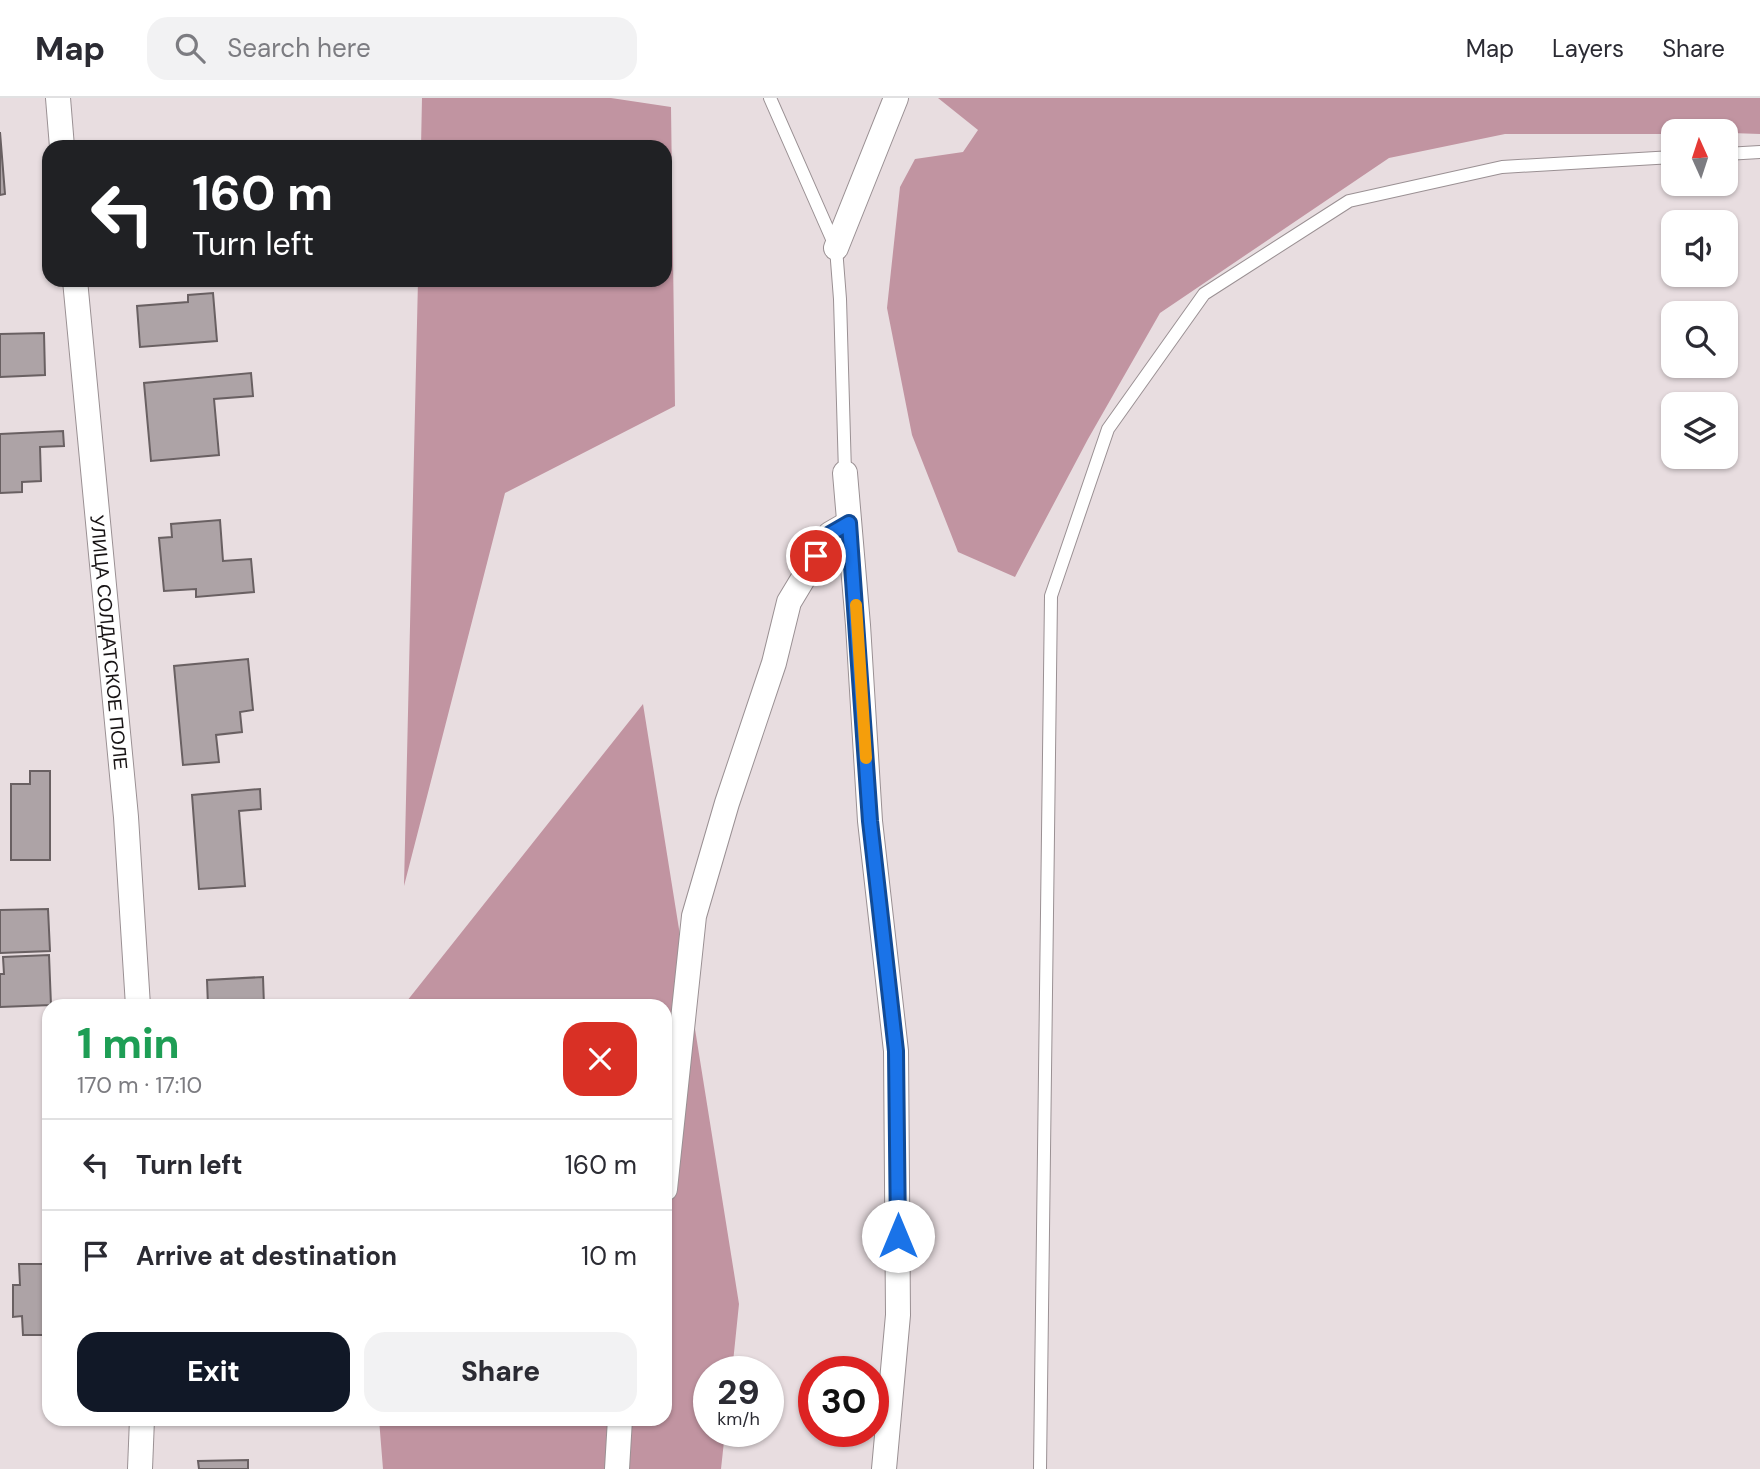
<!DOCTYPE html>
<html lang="en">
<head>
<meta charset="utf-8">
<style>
	:root { --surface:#fff; --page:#f2f2f3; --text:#2b2b33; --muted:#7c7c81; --line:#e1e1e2; --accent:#111827 }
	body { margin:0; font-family:"DM Sans",sans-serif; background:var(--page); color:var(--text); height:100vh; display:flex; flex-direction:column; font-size:26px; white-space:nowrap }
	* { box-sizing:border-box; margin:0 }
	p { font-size:23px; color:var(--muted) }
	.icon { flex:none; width:38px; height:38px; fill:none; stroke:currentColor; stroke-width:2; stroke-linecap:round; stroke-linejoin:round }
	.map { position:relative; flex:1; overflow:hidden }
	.drawer { position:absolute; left:42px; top:901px; width:630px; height:427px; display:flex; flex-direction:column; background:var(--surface); border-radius:21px; box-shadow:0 2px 5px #0004 }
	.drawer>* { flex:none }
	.guide { position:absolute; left:42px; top:42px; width:630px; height:147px; border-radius:21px; box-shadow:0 2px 5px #0004; background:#202124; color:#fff; overflow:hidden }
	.needle { width:46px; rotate:357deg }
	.tools { position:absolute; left:1661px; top:21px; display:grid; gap:14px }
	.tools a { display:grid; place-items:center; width:77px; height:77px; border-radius:14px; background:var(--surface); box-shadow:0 2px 5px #0004; font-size:35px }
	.speed { position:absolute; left:693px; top:1258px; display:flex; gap:14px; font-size:35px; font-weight:700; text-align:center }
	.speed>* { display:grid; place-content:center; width:91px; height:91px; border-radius:50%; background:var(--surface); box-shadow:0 2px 5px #0004; line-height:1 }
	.speed small { font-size:18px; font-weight:400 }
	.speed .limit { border:10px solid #d22; background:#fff; color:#111 }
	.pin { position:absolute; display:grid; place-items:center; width:60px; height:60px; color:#fff; margin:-30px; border:4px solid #fff; border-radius:50%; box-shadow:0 2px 7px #0007 }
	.me { position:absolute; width:77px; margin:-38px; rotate:0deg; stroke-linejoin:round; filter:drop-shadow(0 0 5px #0008) }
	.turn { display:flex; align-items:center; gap:24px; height:147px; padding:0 35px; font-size:32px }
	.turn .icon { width:91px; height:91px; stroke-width:2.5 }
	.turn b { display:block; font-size:49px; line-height:60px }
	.round { display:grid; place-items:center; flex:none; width:74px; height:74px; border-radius:21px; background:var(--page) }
	.headline { display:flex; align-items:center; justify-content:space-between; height:119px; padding:0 35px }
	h1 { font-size:42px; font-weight:800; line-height:52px; color:#1e9e55 }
	.button { display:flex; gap:14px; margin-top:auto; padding:14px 35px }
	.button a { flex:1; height:80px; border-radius:21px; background:var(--accent); color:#fff; font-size:28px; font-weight:800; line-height:80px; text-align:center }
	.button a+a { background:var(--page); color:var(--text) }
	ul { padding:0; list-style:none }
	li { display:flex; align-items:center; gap:21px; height:91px; padding:0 35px; border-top:2px solid var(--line) }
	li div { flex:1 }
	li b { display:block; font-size:26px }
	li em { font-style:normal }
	header { display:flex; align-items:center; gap:42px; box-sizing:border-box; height:98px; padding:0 35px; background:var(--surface); border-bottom:2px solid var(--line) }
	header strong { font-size:33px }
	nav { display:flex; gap:38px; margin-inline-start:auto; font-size:24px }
	.search { width:490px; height:63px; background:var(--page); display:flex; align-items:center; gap:18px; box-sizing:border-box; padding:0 24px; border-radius:21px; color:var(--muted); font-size:26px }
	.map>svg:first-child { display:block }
	.forest { fill:#c194a1 }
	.building { fill:#ada3a6; stroke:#696062; stroke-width:2 }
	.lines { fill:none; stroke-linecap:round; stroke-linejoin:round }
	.service-casing { stroke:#9a9093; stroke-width:14 }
	.minor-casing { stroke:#9a9093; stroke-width:26 }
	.service { stroke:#fff; stroke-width:12 }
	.minor { stroke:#fff; stroke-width:24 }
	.route-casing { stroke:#114b97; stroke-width:18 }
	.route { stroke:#1a73e8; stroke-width:12 }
	.slow { stroke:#f59e0b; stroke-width:12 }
	.labels { text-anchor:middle; stroke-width:7; stroke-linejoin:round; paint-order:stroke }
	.street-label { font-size:19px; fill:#181415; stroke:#f5eaed }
</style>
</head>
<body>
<header>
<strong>Map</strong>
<div class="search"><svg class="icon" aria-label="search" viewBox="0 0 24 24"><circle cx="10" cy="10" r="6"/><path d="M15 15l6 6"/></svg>Search here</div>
<nav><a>Map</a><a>Layers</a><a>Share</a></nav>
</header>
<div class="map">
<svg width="1760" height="1371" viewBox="0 0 1760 1371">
	<rect width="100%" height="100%" fill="#e8dde0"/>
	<path class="forest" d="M422,0h189l60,9 4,299 -170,87 -101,393 14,-606h247v-133h-244z
		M938,0h822v36l-87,-3v3h-168l-116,24 -229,155 -72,126 -73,138 -57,-25 -46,-117 -25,-127 13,-121 15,-28 48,-7 15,-22z
		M643,606l96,600 -7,68h-23v60h16l-4,37h-338l-4,-50h286v-413h-262z"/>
	<path class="building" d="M0,34l5,62 -5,1z
		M213,195l4,48 -77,6 -3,-41 51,-4v-7z
		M44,235l1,42 -45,2v-43z
		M251,275l2,23 -39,3 5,56 -68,6 -7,-78z
		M63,333l1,15 -24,1 1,34 -19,1v10l-22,1v-59z
		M220,422l3,41 28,-2 3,33 -58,5v-8l-32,2 -5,-53 13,-1 -1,-13z
		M248,561l5,51 -13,2 2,20 -26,3 3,27 -36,3 -9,-99z
		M30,673h20v89h-39v-76h19z
		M260,691l1,20 -22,2 6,75 -46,3 -7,-94z
		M48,811l2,42 -50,2v-43z
		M49,857l2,50 -51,2v-33h4l-1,-17z
		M263,879l1,29h-56l-1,-26z
		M19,1166h30v71h-26l-1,-19 -9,1v-32h7z
		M248,1362v9h-49l-1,-8z"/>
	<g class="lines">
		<g class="service-casing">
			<path id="service" d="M770,0l66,150 4,51 5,174
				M1726,56l34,-2
				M1040,1371l11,-873 57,-167 96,-135 145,-93 153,-34 171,-10"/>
		</g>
		<g class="minor-casing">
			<g id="minor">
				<path d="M58,0l4,49"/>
				<path d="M836,150l60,-150"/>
				<path id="s1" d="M75,182l51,537 12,189"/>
				<path d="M845,375l13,152 12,196 26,230 2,264 -14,154"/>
				<path d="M665,1091l29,-273 33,-113 47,-140 15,-61 41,-68 19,-11"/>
				<path d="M140,1371l2,-50"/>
				<path d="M617,1371l3,-50"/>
			</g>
		</g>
		<use href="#service" class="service"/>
		<use href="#minor" class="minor"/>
	</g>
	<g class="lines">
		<g class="route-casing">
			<path id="route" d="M816,458l14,-22 19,-11 21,298 26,230 2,185"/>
		</g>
		<use href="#route" class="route"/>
		<path class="slow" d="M856,507l10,153"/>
	</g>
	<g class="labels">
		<g class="street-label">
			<text dy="7" stroke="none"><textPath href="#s1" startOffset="364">УЛИЦА СОЛДАТСКОЕ ПОЛЕ</textPath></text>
		</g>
	</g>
</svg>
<div class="tools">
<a><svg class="needle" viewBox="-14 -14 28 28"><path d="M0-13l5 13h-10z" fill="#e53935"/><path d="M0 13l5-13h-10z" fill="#7c7c81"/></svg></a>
<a><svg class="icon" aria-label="sound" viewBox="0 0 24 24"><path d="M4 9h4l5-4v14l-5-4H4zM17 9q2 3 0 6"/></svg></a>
<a><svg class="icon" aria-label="search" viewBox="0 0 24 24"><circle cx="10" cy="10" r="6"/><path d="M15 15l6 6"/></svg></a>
<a><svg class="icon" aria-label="layers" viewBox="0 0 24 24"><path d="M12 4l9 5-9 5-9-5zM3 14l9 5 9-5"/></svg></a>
</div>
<div class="speed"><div>29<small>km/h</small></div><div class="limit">30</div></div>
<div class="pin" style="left:816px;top:458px;background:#d93025"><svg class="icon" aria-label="arrive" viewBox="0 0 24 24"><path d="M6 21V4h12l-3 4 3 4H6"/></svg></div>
<svg class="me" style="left:898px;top:1138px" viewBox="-20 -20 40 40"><circle r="19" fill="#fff"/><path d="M0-13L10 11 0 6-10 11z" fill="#1a73e8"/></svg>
<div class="guide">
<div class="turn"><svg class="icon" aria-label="left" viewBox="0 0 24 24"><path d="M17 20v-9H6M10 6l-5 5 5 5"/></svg><div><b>160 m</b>Turn left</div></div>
</div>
<section class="drawer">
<div class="headline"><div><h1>1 min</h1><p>170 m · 17:10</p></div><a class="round" style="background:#d93025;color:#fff"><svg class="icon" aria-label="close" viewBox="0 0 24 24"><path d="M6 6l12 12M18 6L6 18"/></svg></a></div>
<ul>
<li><svg class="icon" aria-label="left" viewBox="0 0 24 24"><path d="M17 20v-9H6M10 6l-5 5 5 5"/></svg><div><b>Turn left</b></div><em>160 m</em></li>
<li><svg class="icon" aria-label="arrive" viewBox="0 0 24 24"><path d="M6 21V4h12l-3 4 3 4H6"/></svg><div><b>Arrive at destination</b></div><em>10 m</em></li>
</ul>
<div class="button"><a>Exit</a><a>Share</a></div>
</section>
</div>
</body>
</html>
